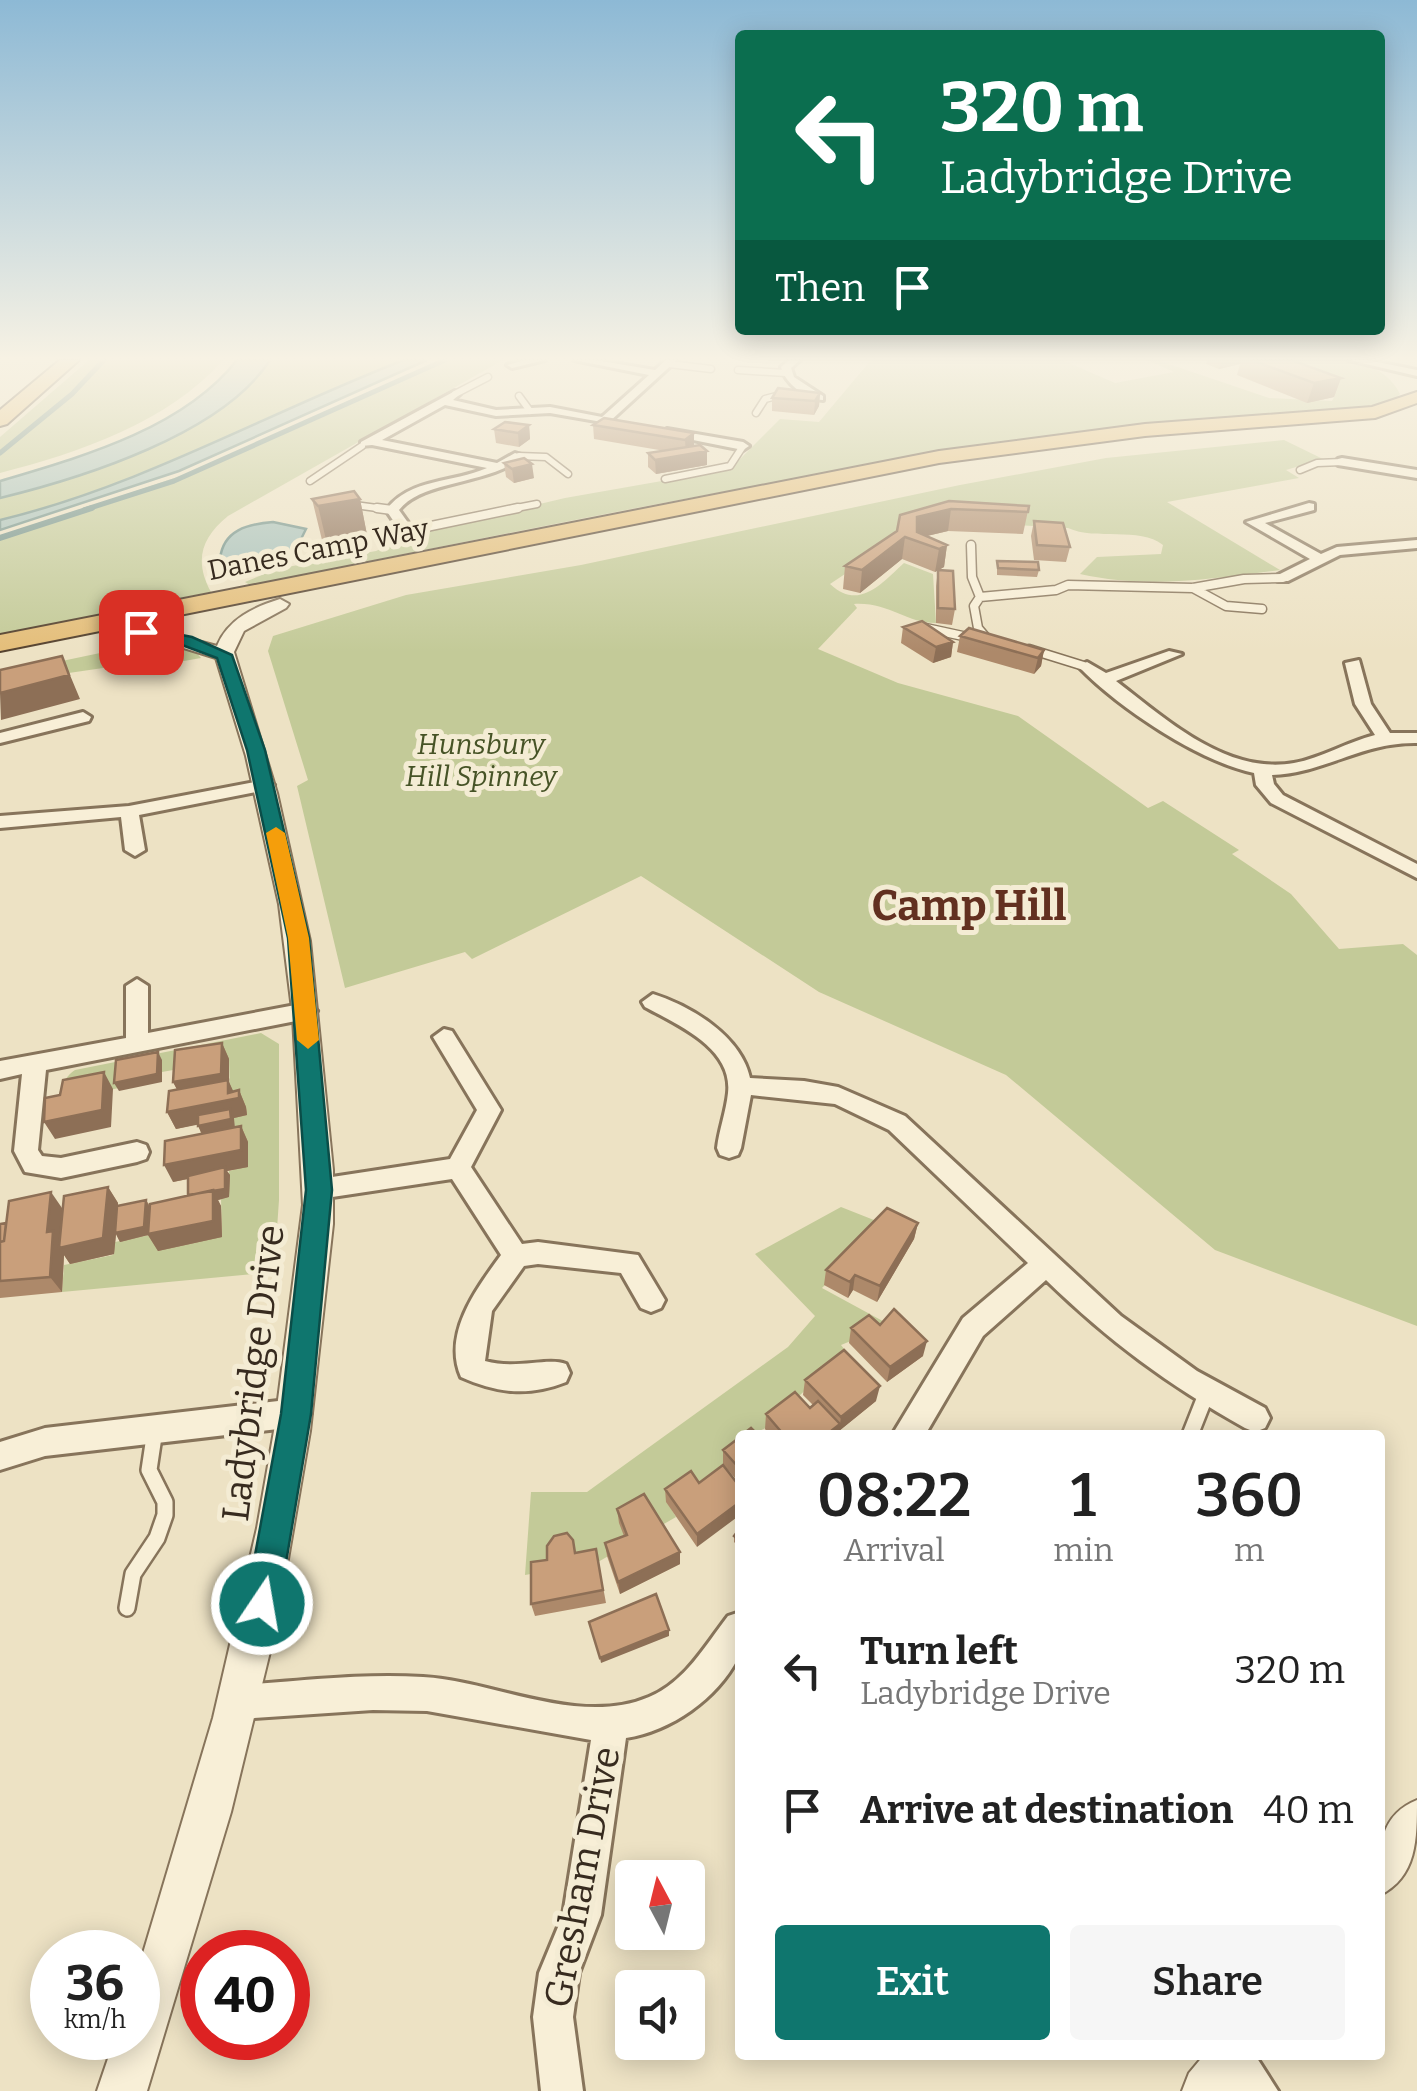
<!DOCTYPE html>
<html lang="en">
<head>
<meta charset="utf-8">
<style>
	:root { --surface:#fff; --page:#f6f6f6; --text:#222; --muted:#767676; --accent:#0f766e }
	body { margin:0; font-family:Bitter,serif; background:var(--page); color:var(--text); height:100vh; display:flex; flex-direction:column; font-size:38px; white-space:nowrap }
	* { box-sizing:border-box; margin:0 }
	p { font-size:32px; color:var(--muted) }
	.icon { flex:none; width:55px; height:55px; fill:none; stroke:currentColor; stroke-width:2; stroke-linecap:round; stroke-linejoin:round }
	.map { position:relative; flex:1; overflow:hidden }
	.details { position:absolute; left:735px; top:1430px; width:650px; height:630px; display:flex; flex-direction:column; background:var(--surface); border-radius:10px; box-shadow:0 5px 25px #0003 }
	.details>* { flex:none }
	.top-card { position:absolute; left:735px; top:30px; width:650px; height:305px; border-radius:10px; box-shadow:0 5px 25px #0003; background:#0b6e4f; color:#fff; overflow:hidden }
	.needle { width:65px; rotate:353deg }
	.fabs { position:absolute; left:615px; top:1860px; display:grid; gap:20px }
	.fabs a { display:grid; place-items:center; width:90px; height:90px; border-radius:10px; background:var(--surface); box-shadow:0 5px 25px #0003; font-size:50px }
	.speed { position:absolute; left:30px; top:1930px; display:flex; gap:20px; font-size:50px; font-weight:700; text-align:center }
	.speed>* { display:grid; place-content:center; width:130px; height:130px; border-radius:50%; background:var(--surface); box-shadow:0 5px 25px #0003; line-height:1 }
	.speed small { font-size:25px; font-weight:400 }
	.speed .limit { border:15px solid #d22; background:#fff; color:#111 }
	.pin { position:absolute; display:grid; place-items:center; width:85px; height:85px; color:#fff; margin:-42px; border-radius:20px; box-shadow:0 5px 15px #0006 }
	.me { position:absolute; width:110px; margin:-55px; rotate:12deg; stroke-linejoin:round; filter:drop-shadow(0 0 8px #0008) }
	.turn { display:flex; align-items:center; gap:35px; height:210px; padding:0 40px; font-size:45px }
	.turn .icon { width:130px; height:130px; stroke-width:2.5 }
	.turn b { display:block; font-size:70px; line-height:85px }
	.then { display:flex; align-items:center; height:95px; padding:0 40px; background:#0003; gap:20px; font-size:38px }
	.eta { display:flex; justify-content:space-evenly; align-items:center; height:170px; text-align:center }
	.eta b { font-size:60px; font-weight:600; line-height:70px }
	.button { display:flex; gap:20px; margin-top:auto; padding:20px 40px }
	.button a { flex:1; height:115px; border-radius:10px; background:var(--accent); color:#fff; font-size:40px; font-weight:600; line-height:115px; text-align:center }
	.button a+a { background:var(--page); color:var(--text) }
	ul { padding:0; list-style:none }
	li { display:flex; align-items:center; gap:30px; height:140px; padding:0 40px }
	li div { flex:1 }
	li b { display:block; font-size:38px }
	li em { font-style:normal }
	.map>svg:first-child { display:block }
	.green { fill:#c3ca98 }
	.water { fill:#a6c0b9; stroke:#6d8e87; stroke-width:2.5 }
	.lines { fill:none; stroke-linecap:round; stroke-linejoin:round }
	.stream-far1 { stroke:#6d8e87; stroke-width:5 }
	.stream { stroke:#6d8e87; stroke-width:6 }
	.service-far2-casing { stroke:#87745b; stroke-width:9 }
	.service-far1-casing { stroke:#87745b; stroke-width:11 }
	.service-casing { stroke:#87745b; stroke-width:20 }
	.minor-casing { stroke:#87745b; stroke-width:6 }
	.tertiary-casing { stroke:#87745b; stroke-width:4 }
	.trunk-casing { stroke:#55422f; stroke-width:4 }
	.service-far2 { stroke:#f8efd7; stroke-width:6 }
	.service-far1 { stroke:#f8efd7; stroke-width:8 }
	.service { stroke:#f8efd7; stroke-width:15 }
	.minor { fill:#f8efd7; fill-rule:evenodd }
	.tertiary { fill:#f8efd7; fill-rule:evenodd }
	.trunk { fill:#e4be7a; fill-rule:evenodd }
	.wall { fill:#ad896a }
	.shaded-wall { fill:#8d6f56 }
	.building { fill:#c99f7b; stroke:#8d6f56; stroke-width:2.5 }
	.route { fill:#0f766e; stroke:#0a4d48; stroke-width:2.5 }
	.slow { fill:#f59e0b }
	.labels { text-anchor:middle; stroke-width:10; stroke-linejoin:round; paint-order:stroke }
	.far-street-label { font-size:28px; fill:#372b1f; stroke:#f4ecd4 }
	.far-park-label { font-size:28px; font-style:italic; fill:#465326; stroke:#f4ecd4 }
	.near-street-label { font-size:38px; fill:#372b1f; stroke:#f4ecd4 }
	.district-label { font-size:42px; font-weight:bold; fill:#623020; stroke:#f4ecd4 }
</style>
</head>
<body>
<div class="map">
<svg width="1417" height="2091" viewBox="0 0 1417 2091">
	<rect width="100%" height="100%" fill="#ede2c4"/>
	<path class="green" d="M89,360h134c-54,62 -145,93 -223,113v-36z
		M270,360h134c-132,57 -264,125 -404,160v-22c84,-22 219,-63 270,-138z
		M440,360h63l-275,156c-27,22 -34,45 -17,76l-211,42v-97l192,-65z
		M871,360h191l53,23 59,-11 -27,-12h10l112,38 63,3 3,-6 -48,-35c39,0 93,-7 113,34l-8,8 -27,5c-75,6 -152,10 -227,19 -298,37 -593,100 -888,159l-5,-3 31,-13 100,-18 41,-18 148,-35 165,-29 50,-50 39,3z
		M1284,440l39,19 -37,11 13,8 -132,24 113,68c-68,9 -132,19 -200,4l17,-17 64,-3 2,-9c-24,-19 -67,-4 -95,-17l-125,-7 -71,35 -42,28c29,27 51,0 74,-21l29,11 3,49c-31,0 -47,-21 -82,-19l3,4 -39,41 80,34 120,33 130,92 15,-7 76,49 -7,4 59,40 48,55 64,-5 14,11v371l-202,-76 -209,-175 -187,-83 -178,-116 -169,83 -7,-7 -120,36 -48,-202 11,-6 -40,-129 5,-15 133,-41 175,-30 379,-80 146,-27z
		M143,644c19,0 46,-3 58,14l-34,6 -9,-4 -158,23v-9z
		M261,1033l18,11v156l-5,72 -212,20 2,-27 49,-10 2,-13 44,-9 63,4 -1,-38 8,-2v-26l19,-5v-23l-13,2 -1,-28 12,-2v-7l-16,-15 -1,-33 -67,12 -43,16 -45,9 -18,18c2,-18 3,-34 19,-45z
		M841,1207l43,17 -62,64 68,37 -49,20 10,13c-17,12 -39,25 -53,39 -18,18 -30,38 -58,38v15l-17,14 7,9 -63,29 9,15 -78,45 -73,13 6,-83h56l201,-145 27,-31 -60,-62z"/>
	<path class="water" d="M237,360h33c-47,74 -188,118 -270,138v-17c81,-24 183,-52 237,-121z
		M404,360h23l-248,111 -179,59v-10c142,-34 269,-108 404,-160z
		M273,522l33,7 -5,10 2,7c-21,17 -57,22 -83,13 3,-29 28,-35 53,-37z"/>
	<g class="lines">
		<path class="stream-far1" d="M0,453l72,-59 32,-34
			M84,510l90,-29 271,-121"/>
		<path class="stream" d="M0,538l92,-30"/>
		<g class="service-far2-casing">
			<path id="service-far2" d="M669,364l42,5
				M738,370l48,3
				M455,394l33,-17
				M519,396l11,15
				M756,413l9,-14 19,-5
				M519,456l27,1 22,17
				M1300,470l17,-7 25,-1
				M665,479l65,-13 13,-20
				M310,481l52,-35
				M347,504l45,6
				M506,510l31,-6"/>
		</g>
		<g class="service-far1-casing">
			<path id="service-far1" d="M377,508l15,2
				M407,531l111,-23
				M971,545l1,32 8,20 76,-7 12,-5 125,3 51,-9 39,-1
				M1193,588l33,18 36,3
				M980,597l-6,9 4,22 11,13
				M926,628l46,10
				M1029,649l58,18"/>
		</g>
		<g class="service-casing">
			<path id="service" d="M1190,1435l17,-43
				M127,1608l6,-34 24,-36 8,-23v-13l-16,-32 6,-40"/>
		</g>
		<g class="minor-casing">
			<path id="minor" d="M525,360h20l-33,8 -5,-3z
				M574,360h21l60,10 11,-10h11l-69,63 -58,-10 -54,3 -51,-11 -63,35 115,23 18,-10 10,3c-36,29 -103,24 -126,54l20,28 -12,3 -21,-31c24,-32 67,-27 101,-42l-115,-23 -11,1v-4l94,-51 5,3 -7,6 43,10 54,-3 52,10 47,-42z
				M789,360h11l-9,8 3,9 29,19v4c-17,0 -38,-17 -42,-33z
				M1349,360h18l50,10v6z
				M667,429l76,13 6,4 -6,4 -80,-16z
				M1342,458l75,12v8l-79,-13v-6z
				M1309,503l5,1v6l-49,13 56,31 16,-7 80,-7v8l-77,7 -52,26h-10v-6l32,-16 -64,-37z
				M1169,651l13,3 -66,27c50,38 110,94 178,82 28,-5 53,-21 81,-28l-20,-31 -10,-41 14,-3 12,44 19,29h27v10c-56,-1 -91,30 -145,32l2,9 9,11 134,69v14l-146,-75 -15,-18 -2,-12c-56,-12 -135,-65 -175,-106l8,-5 19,11z
				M83,712l8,5 -2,4 -89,22v-10z
				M265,780l9,5 -3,4 -132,26 6,35 -10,6 -10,-6 -4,-33 -121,11v-12l129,-10z
				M137,979l11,7v47l158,-30 11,8 -11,8 -260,51 -8,80 4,6 19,2 76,-16 9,3 3,7 -3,7 -9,3 -76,16 -36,-6 -11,-21 8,-77 -22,5v-18l126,-23v-52z
				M653,994c38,12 88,42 97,84l54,3 34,6 67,29 216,200 76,55 68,37 5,10 -5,10 -10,4 -10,-4c-78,-44 -135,-86 -199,-148l-63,56 -58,99h-33l71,-117 65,-55 -139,-133 -54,-26 -84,-9 -10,53 -3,7 -9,3 -9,-3 -3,-7c2,-18 9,-36 11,-55 5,-45 -50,-68 -83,-86l-3,-5z
				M444,1029l8,2 49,79 -30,57 51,77 16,-2 100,13 27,45 -4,8 -10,4 -10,-4 -20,-35 -83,-9 -14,2 -32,45 -7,50c31,9 62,-4 81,3l4,9 -4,9c-38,15 -69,11 -105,-5 -19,-43 16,-89 40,-122l-49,-76 -133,20 -9,-3 -4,-7 4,-7 9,-3 131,-20 27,-49 -44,-73z
				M296,1399l10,4 5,10 -5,10 -10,4 -251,29 -45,14v-28l45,-14z
				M740,1612c0,13 4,34 -2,46 -21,41 -67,73 -112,80l-25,177 -22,58 -6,44 10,74h-42l-8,-74 6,-44 24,-58 28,-175 -164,-29 -54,-1 -133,9 -12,-5 -5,-12 5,-12 12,-5c61,-4 122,-12 183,-8 71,4 156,50 226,20 36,-15 56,-51 79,-81z
				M1213,2055h42l23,36h-47l-13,-18z"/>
		</g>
		<g class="tertiary-casing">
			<path id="tertiary" d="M280,599l9,5 -3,4 -42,23 -10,21 43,141 33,148 23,229v54l-23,207 -33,192 -46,189 -84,279h-50l18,-53h23v-68l75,-252 44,-190 17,-97 29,-226 -10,-188 -14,-113 -33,-148 -30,-98 -84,-26 9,-6 76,20c11,-27 37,-39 63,-47z
				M1417,1800c0,39 0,77 -37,95 0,-40 -5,-78 37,-95z
				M1204,2055h57l-22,36h-57l7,-18z"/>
		</g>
		<g class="trunk-casing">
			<path id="trunk" d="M60,360h19l-72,64 -7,2v-16z
				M1417,392v11l-42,15 -230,18 -206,27 -939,188v-16l939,-184 206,-27 227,-17z"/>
		</g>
		<use href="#service-far2" class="service-far2"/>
		<use href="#service-far1" class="service-far1"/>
		<use href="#service" class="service"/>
		<use href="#minor" class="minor"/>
		<use href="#tertiary" class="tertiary"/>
		<use href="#trunk" class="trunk"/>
	</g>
	<path class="wall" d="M1207,360h84l50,18 -7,19 -27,6 -70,-28 3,-11 -21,5 -13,-5z
		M820,393l-1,13 -5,9 -42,-4v-13z
		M529,425l1,14 -11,8 -23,-4 -2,-14z
		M593,425l101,8v13l13,5v14l-51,9 -8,-7v-14l17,-2 -71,-12z
		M504,463l30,15 -20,5 -8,-6z
		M312,499h48l8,41 -40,8 -6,-8z
		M949,501l80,5 -6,28 -75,-3 -21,5 20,9 -3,22 -9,5 -33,-13 -42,34 -17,-4 2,-23 52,-35z
		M1034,521l36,26 -4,15 -32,-2 -3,-24z
		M997,561l42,9 -2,7 -40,-2z
		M938,570l17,39 -3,16 -16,-2v-37z
		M903,627l50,15 -2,15 -18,6 -32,-20z
		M960,636l84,14 -3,16 -7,8 -77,-22z
		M222,1043l7,16v23l4,10 6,-2 7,17 1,8 -13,3v9l7,-1 7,16v25l-21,4 3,4 -1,22 -11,3 3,6 1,31 -64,14 -10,-16 -28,7 -4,-8 -2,20 -44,10 -6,-9 -2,37 -62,6v-74l62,-16 46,-21 10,16v3l28,-6 4,6 38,-11v-16l-15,3 28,-49 -3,-9 -22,5 -9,-17 10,-23 -4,-7z
		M918,1223l-4,16 -37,63 -24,-12 -5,8 -24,-13 2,-15z
		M880,1325l43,31 -36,26 -38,-39 2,-15z
		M805,1380l71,21 -37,30 -1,4h-68l-5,-6 1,-15 44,-6 3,-3 -10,-10z
		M740,1437v47l-17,-20v-14z
		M699,1483l-2,64 -31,-45 -1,-13z
		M617,1509l63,43v12l-60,30 -13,-38 -2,-13 19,-7 -5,-13z
		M740,1528v20l-6,-6v-6z
		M596,1549l10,54 -71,13 -4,-12 45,-51z"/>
	<path class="shaded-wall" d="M1222,360h19l-1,4 -21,5z
		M1341,378l-7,19 -27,6 7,-20z
		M820,393l-1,13 -5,9 1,-14z
		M529,425l1,14 -11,8 -1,-14z
		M694,433v14l-8,7 -1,-14z
		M707,451v14l-51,9 -1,-14z
		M532,464l2,14 -20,5 -2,-14z
		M360,499l8,41 -40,8 -10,-42z
		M951,509l-3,22 -34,8 3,-22z
		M905,537l-3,22 -42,34 2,-23z
		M947,545l-3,22 -9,5 4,-23z
		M953,642l-2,15 -18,6 3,-16z
		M1044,650l-3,16 -7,8 4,-16z
		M62,656l18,43 -79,21 -1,-27z
		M222,1043l7,16v23l7,15 3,-7 7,17 1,8 -13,3 1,10 -33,6 -4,-8 33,-8 -55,11 -9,-17 15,-13 -9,-17z
		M158,1052l4,8v22l-43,9 -5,-8z
		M104,1072l9,17 -2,38 -56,12 -11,-17z
		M241,1126l7,16v25l-21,4 3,4 -1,22 -11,3 3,6 1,31 -64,14 -10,-16 -28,7 -4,-8 -2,20 -44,10 -6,-9 -2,37 -12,-15 -3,-45 4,-40 11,16 46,-21 10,16 -2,30 30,-33 4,8 43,-2 32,-35 -52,11 -9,-17z
		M918,1223l-4,16 -37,63 3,-16z
		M855,1275l-2,15 -5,8 2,-16z
		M927,1341l-4,15 -36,26 3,-15z
		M880,1386l-4,15 -37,30 -1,4h-12l14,-10 1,-8z
		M740,1502v13l-43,32v-13z
		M680,1552v12l-60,30 -2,-12z
		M669,1630v6l-68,27 -1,-5z"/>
	<path class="building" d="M1251,360h40l50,18 -27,5z
		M778,388l42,5 -5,8 -43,-3z
		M604,418l90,15 -9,7 -92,-15z
		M505,422l24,3 -11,8 -24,-4z
		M700,445l7,6 -52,9 -7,-7z
		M524,458l8,6 -20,5 -8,-6z
		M354,491l6,8 -42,7 -6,-7z
		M949,501l80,5 -1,6 -77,-3 -34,8v15l30,13 -8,4 -34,-12 -43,33 -17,-4 52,-35 3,-16z
		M1034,521l29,2 7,24 -33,-2z
		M997,561l41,1 1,8 -41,-2z
		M938,570l15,1 2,38 -17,-1z
		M922,621l31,21 -17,5 -33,-20z
		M969,628l75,22 -6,8 -78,-22z
		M62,656l7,19 -69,18v-23z
		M222,1043l-1,31 -48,8 2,-32z
		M158,1052l-1,22 -43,9 2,-23z
		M104,1072l-2,38 -58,12 1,-24 15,-3 3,-15z
		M228,1080v13l11,-3v8l-72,14 2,-21z
		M230,1109l1,10 -33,7v-11z
		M241,1126v24l-77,15 1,-24z
		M225,1167v22l-37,6v-19z
		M108,1187l-5,51 -44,10 5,-52z
		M213,1190v31l-65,13 2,-30z
		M51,1192l-4,40 6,-1 -3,46 -50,4v-39l4,-1 5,-40z
		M146,1200l-2,27 -29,6 2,-27z
		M887,1208l31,15 -38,63 -25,-11 -5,7 -24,-12z
		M6,1223l-2,18 -4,1v-18z
		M894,1309l33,32 -37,26 -39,-39 18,-13 11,10z
		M844,1350l36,36 -39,31 -36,-37z
		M795,1392l15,16 8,-7 22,23 -14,11h-42l-18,-21z
		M751,1428l7,7h-16z
		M740,1437v32l-17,-19z
		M723,1465l17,22v15l-43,32 -32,-45 26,-18 8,12z
		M644,1494l36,58 -62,30 -13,-39 22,-8 -10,-26z
		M740,1528v13l-6,-5z
		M567,1533l6,7 2,13 21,-4 7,41 -72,14v-42l16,-2v-14l7,-10z
		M656,1594l13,36 -69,28 -11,-36z"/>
	<linearGradient id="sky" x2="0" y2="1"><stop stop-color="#8db9d5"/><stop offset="0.55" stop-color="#f7f2e4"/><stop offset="1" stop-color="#f7f2e4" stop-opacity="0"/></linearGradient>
	<rect width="1417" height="652" fill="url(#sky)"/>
	<path class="route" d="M141,627l51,10 40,18 33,95 44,188 23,252 -21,224 -32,190 -5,12 -12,5 -11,-5 -5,-12 35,-190 25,-224 -18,-252 -41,-188 -30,-92 -35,-13 -47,-10v-6z"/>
	<path class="slow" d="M276,827l9,6 24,105 10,102 -11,9 -11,-9 -9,-102 -22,-105z"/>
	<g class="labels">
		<g class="far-street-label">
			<text transform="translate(318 549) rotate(-11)" y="10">Danes Camp Way</text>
		</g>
		<g class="far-park-label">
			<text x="481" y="754">Hunsbury<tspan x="481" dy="32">Hill Spinney</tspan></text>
		</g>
		<g class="near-street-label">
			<text transform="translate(253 1373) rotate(-83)" y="13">Ladybridge Drive</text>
			<text transform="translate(582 1877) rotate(-79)" y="13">Gresham Drive</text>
		</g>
		<g class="district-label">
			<text x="969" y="920">Camp Hill</text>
		</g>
	</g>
</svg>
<div class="fabs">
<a><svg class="needle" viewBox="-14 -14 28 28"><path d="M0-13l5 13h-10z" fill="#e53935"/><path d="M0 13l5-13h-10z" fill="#767676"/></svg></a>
<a><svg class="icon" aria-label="sound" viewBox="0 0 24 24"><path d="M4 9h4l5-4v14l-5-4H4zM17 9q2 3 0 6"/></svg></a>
</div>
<div class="speed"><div>36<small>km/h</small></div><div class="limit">40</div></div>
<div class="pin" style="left:141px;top:632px;background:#d93025"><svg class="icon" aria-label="arrive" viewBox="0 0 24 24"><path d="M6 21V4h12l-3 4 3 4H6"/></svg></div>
<svg class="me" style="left:262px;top:1604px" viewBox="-20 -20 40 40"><circle r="17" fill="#0f766e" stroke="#fff" stroke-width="3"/><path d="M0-11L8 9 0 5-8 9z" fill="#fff"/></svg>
<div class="top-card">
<div class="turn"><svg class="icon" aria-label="left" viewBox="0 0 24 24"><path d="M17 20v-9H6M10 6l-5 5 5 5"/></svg><div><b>320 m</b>Ladybridge Drive</div></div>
<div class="then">Then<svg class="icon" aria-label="arrive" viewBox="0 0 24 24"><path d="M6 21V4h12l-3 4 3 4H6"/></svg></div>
</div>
<section class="details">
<div class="eta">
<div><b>08:22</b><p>Arrival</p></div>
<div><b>1</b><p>min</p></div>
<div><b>360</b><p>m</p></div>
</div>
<ul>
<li><svg class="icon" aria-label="left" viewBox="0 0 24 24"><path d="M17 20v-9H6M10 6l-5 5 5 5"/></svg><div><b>Turn left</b><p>Ladybridge Drive</p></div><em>320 m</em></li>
<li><svg class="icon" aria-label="arrive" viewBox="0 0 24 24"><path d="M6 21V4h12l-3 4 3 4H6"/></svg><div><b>Arrive at destination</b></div><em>40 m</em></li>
</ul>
<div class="button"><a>Exit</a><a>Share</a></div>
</section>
</div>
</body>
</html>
